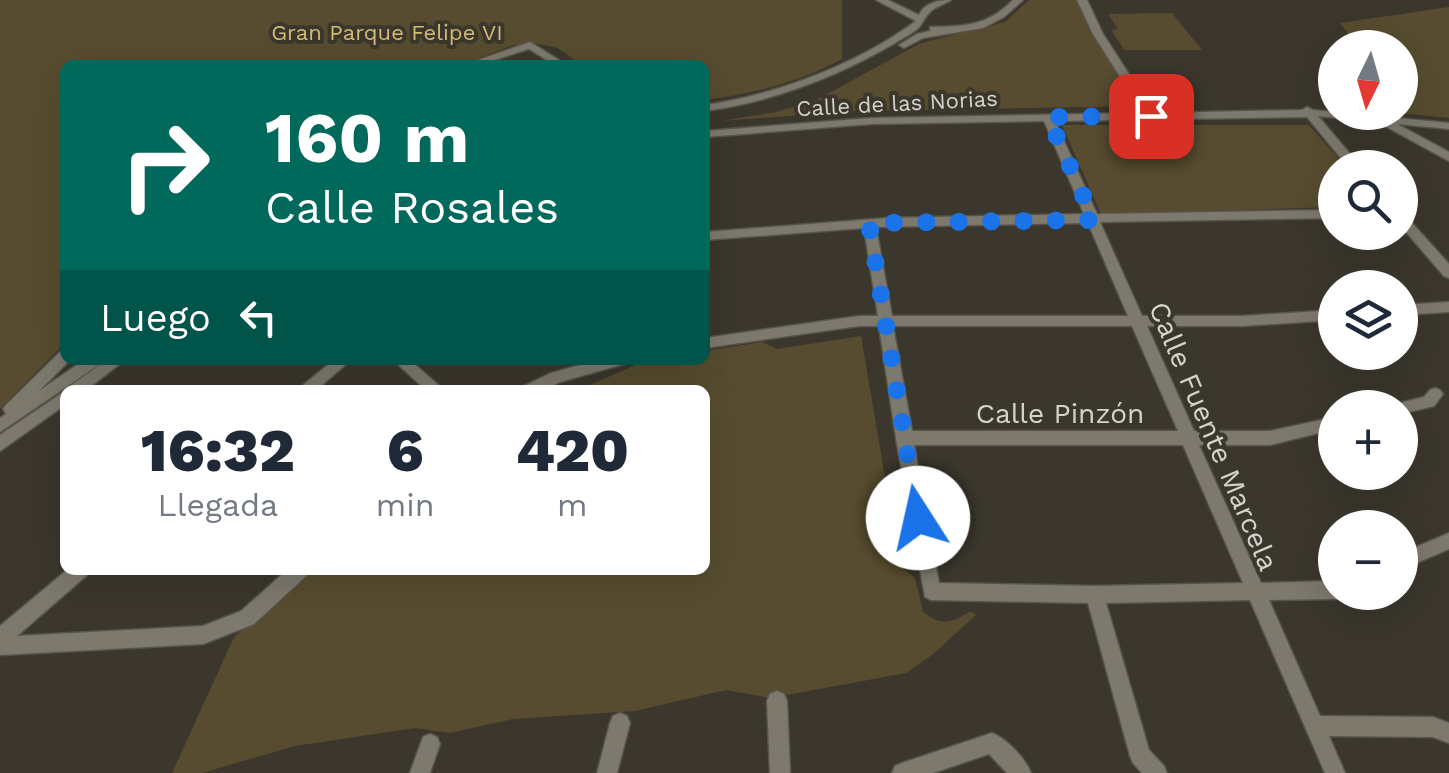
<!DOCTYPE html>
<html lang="es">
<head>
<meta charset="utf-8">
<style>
	:root { --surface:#fff; --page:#f6f6f7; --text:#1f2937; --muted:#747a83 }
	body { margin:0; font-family:"Work Sans",sans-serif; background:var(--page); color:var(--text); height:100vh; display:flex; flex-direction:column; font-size:38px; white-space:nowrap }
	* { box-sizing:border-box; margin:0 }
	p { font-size:32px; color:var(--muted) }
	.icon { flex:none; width:55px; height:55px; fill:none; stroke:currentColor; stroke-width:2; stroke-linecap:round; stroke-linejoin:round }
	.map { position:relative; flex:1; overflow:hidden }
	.details { position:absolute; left:60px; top:385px; width:650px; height:190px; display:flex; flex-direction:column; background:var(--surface); border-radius:15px; box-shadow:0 10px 40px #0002 }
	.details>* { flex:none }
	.banner { position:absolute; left:60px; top:60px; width:650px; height:305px; border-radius:15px; box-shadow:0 10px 40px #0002; background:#00695c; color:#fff; overflow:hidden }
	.needle { width:65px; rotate:185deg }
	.buttons { position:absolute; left:1318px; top:30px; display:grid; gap:20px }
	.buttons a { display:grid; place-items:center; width:100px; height:100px; border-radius:50%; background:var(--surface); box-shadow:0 10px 40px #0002; font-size:50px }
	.pin { position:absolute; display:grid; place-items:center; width:85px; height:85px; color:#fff; margin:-42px; border-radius:20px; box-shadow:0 5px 15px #0006 }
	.me { position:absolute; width:110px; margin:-55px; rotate:350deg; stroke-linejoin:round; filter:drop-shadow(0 0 8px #0008) }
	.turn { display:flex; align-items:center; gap:35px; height:210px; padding:0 40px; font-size:45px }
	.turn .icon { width:130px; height:130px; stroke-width:2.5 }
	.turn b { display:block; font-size:70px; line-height:85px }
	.then { display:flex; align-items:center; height:95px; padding:0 40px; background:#0003; gap:20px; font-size:38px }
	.eta { display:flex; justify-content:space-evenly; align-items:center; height:170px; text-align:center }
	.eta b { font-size:60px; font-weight:800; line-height:70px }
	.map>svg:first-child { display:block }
	.green { fill:#574c2f }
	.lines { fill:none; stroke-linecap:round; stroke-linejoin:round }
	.minor-casing { stroke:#58544c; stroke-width:3 }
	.minor { fill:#7d796d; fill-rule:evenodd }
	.route { stroke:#1a73e8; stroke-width:18; stroke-dasharray:0 32.4 }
	.labels { text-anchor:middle; stroke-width:8; stroke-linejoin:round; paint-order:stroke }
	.far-park-label { font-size:22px; fill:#d5bb76; stroke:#3b372d }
	.far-street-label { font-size:22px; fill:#d6d3cd; stroke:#3b372d }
	.street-label { font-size:28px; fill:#d6d3cd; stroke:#3b372d }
</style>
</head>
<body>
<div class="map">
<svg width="1449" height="773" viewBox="0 0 1449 773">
	<rect width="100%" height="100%" fill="#3b372d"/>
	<path class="green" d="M0,0h842v59c-44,24 -88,34 -137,41v-35h-123l-26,-18 -25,-4 -18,2 -53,20h-395v278l-65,66z
		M1029,0h49l18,39 45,67 -285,5 -135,10 55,-9 40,-12 105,-57 84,-21z
		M1449,7v111l-51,-5 2,-65 -42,-1 -18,-24z
		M1172,13l30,37h-78l-13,-20 7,-1 -10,-15z
		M1062,125h247l37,42 -11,1v39l-234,7z
		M861,336l39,230 15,12 8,34c19,14 28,12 47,-1l6,4 -44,40 -26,18 -135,25 -45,-8 -91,21 -122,8 -64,14 -34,-5 -120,18 -93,27h-30l62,-136 76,-67h395v-180h-127l60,-26 67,-4v-9l57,-9 15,7z"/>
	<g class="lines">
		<g class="minor-casing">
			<path id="minor" d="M876,0h12l31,15c5,-12 20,-15 32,-15 -6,4 -16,7 -21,12 -8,8 -6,14 -20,22 -63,39 -132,67 -205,77v-6c71,-10 153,-41 211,-84z
				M1013,0h10l-19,17 -21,11 -60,10 -19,10 -5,-3 18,-11 13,-3v-4c33,-1 57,0 83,-27z
				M1077,0h10l16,34 51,79 148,-3 5,-3 6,3 22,2 114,11v6l-52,-5 52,28v9l-66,-36 -1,-3 -64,-6 44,52h-13l-42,-51 -252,4 42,93 238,-4v8l-235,4 42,94h100l93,-6v10l-93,6h-95l47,105h76l65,-14v12l-65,16h-71l62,138 74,-2v11h8l-2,4 -6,3 -66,1 51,116 113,1 16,6v20l-16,-6 -104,-1 16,37h-20l-75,-173 -144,3 43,147 15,16 3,7h-25l-9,-10 -3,-7 -42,-153 -157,-3 -6,-3 -29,-159 -17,-112h-20l-154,22v-10l154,-22h19l-14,-88 -159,12v-8l183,-14 196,-4 -40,-93 -173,3 -166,13v-6l166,-13 272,-5 -50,-79zM1088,223l40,93h-236l-16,-89zM893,326h239l46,105h-266zM914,445h269l60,138 -148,3 -156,-3z
				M530,42l37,23h-12l-26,-16 -50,16h-15z
				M1400,213l4,1 45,50v14l-5,-2 -44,-51z
				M1449,302v10l-49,3v-10z
				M65,350v10h5l-31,31 45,-31h18l-2,4 -100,68v-14l6,-4 -3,-5 3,-4 54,-53z
				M107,360h18l-39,30h-19l3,-4z
				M334,360h17l-35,30h-19z
				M393,360h17l34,30h-18z
				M598,360h28l-2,4 -64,18 -17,8h-22l3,-4 27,-13z
				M1435,388l5,2 3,4 -9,12 -34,8v-6h-7l2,-4 29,-7 6,-7z
				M65,391v14l-65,46v-16z
				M1449,533v16l-49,21v-16z
				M67,570h22l-3,6 -69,60 186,-10 38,-15 46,-41h22l-3,6 -52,48 -51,20 -203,11v-29z
				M777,691l7,3 3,7 3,72h-20l-3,-72 3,-7z
				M620,713l7,3 3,7 -13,50h-20l13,-50 3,-7z
				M992,733c15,6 33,25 39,40h-24l-18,-19 -56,19h-41l3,-7 7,-3z
				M430,734l7,3 3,7 -10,29h-20l13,-36z"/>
		</g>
		<use href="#minor" class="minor"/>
	</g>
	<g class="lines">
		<path class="route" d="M918,518l-49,-295 225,-3 -46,-103 103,-1"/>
	</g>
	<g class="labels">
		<g class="far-park-label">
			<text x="387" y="40">Gran Parque Felipe VI</text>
		</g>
		<g class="far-street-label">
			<text transform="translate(897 103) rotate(-3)" y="8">Calle de las Norias</text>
		</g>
		<g class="street-label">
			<text x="1060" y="423">Calle Pinzón</text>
			<text transform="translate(1214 436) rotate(67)" y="10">Calle Fuente Marcela</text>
		</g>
	</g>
</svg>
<div class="buttons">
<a><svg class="needle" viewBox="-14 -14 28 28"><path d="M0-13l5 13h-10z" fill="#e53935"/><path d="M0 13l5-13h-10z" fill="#747a83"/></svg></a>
<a><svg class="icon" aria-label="search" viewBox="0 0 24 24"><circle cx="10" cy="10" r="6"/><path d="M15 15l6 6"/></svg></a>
<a><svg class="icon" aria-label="layers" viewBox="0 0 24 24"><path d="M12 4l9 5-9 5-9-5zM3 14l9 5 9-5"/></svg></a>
<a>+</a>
<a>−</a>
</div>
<div class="pin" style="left:1151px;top:116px;background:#d93025"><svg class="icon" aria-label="arrive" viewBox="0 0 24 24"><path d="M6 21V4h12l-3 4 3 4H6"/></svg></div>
<svg class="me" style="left:918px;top:518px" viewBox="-20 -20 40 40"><circle r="19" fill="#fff"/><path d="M0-13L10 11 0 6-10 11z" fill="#1a73e8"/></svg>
<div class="banner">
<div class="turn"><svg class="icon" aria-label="right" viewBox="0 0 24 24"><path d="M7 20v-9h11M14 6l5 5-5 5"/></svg><div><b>160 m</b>Calle Rosales</div></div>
<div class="then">Luego<svg class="icon" aria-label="left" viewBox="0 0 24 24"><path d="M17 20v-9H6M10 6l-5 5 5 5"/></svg></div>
</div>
<section class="details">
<div class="eta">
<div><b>16:32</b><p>Llegada</p></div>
<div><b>6</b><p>min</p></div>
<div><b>420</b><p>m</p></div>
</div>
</section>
</div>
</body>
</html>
